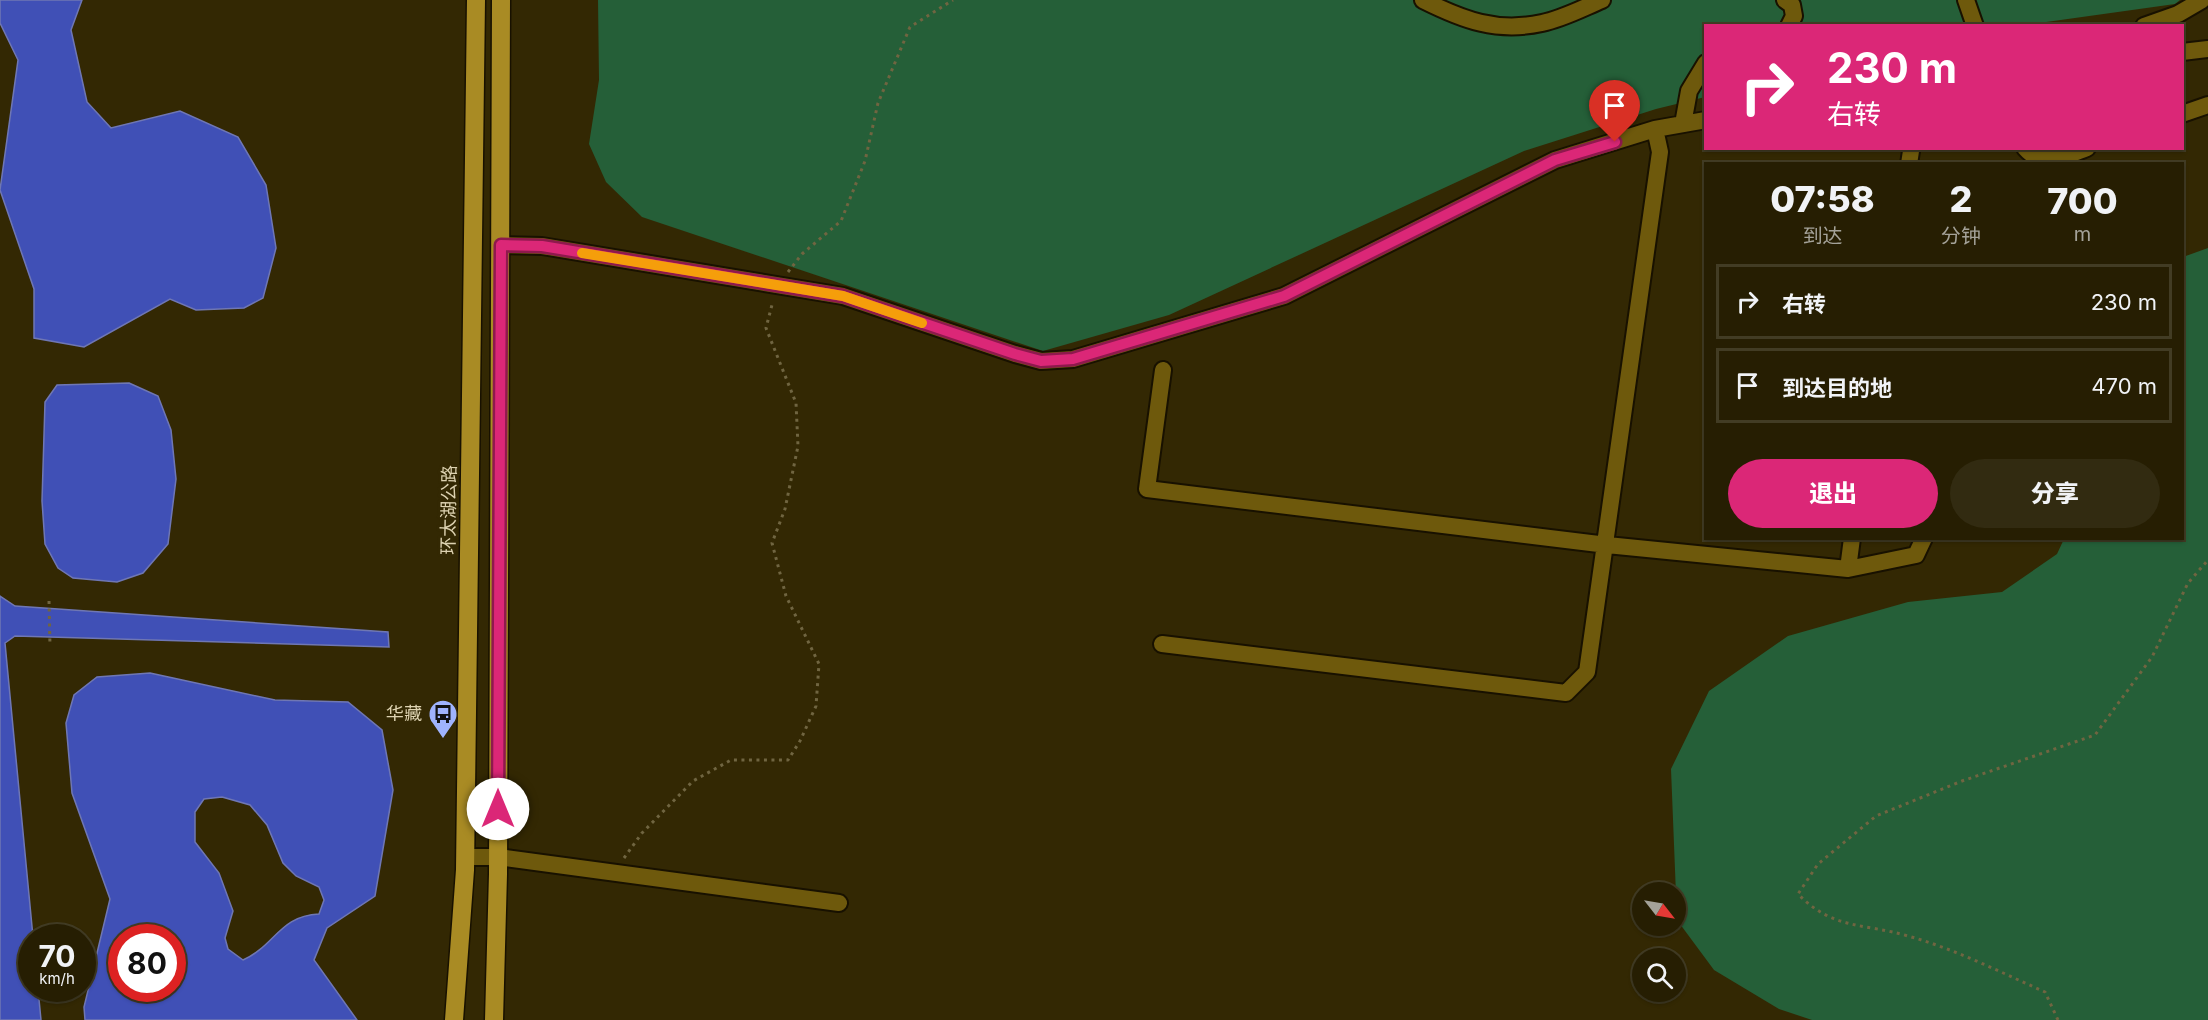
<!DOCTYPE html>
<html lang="zh">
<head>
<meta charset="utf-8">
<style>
	:root { --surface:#261e02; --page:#322b11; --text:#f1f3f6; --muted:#a4a299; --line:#423c24; --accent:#db2777 }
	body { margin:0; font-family:Inter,"Noto Sans SC",sans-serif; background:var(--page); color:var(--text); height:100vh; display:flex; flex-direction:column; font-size:22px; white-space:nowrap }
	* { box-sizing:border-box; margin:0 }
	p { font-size:20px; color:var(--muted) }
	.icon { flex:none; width:33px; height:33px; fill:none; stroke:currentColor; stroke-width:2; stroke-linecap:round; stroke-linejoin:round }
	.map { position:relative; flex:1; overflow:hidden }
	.drawer { position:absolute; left:1704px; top:162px; width:480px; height:378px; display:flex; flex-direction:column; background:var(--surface); border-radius:0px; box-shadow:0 2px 4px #0004,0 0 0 2px var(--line) }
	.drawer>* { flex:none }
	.hud { position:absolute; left:1704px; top:24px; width:480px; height:126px; border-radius:0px; box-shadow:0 2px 4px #0004,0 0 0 2px var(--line); background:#db2777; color:#fff; overflow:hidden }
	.needle { width:39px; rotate:121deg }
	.fabs { position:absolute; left:1632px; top:882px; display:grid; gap:12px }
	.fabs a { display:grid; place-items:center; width:54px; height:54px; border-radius:50%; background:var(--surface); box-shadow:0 2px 4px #0004,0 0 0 2px var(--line); font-size:30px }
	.speed { position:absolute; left:18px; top:924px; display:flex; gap:12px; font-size:30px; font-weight:700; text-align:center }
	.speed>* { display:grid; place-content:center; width:78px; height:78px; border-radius:50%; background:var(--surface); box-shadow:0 2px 4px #0004,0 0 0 2px var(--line); line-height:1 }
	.speed small { font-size:15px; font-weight:400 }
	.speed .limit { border:9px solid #d22; background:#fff; color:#111 }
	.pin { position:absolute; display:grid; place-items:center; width:51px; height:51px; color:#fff; margin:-62px -26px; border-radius:50% 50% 50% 0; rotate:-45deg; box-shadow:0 0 6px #0007 }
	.pin .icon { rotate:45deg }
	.me { position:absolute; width:66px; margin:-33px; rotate:0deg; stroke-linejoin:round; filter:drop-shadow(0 0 4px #0008) }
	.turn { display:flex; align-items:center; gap:21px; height:126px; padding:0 24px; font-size:27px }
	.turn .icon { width:78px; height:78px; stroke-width:2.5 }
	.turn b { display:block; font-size:42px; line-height:51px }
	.eta { display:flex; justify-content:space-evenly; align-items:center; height:102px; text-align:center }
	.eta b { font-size:36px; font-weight:800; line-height:42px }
	.action { display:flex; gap:12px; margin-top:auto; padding:12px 24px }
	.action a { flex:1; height:69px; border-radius:36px; background:var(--accent); color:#fff; font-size:24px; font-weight:800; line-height:69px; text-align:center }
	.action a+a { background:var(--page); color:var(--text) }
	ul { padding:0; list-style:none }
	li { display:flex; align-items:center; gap:18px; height:75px; margin:0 12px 9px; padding:0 12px; border:3px solid var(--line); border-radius:0px }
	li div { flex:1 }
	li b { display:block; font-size:22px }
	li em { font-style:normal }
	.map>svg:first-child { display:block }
	.green { fill:#255f38 }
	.water { fill:#4050b6; stroke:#6f77b4; stroke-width:1.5; fill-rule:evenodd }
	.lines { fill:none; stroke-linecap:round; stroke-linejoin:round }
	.minor-casing { stroke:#181100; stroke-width:20 }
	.highway-casing { stroke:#181100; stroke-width:21 }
	.path { stroke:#706541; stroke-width:3; stroke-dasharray:3 4.5; stroke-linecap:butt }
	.minor { stroke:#6e590c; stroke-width:16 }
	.highway { stroke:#a98b24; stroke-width:18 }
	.route-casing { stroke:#8e194d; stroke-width:15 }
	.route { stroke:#db2777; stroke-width:10 }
	.slow { stroke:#f59e0b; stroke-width:10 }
	.labels { text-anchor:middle; stroke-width:6; stroke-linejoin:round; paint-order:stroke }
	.street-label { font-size:18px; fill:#ddd2b1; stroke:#332803 }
	.poi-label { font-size:18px; fill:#ddd2b1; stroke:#332803; text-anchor:end }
</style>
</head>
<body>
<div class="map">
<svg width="2208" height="1020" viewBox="0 0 2208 1020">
	<rect width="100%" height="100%" fill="#332803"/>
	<path class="green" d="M598,0h1582l-5,4 -158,22h-311l-1,71 -49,12 -132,42 -355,164 -126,36 -401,-134 -36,-35 -17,-38 10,-64z
		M2208,248v772h-396l-33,-11 -65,-39 -37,-50 -6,-151 38,-78 79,-55 120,-34 94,-10 55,-38 7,-15 118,-1 1,-281z"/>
	<path class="water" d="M0,0h82l-11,30 16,72 24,26 69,-17 58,26 28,48 10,63 -13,50 -19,10 -48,2 -26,-11 -86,48 -50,-9v-49l-34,-99 18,-130 -18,-37z
		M129,383l29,13 13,34 5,49 -8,65 -25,29 -26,9 -44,-4 -15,-10 -13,-24 -3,-43 3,-99 12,-17z
		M0,596l15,10 373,26 1,15 -374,-11 -10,7 28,294 -1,1v50l6,1 3,31h-41z
		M150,673l125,27 73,2 34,28 11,60 -18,106 -48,32 -13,32 43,60h-272l-1,-13 26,-108 -38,-106 -6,-70 8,-28 23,-18zM222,797l28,8 17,20 16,38 13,13 23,11 5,13 -5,14c-40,2 -43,31 -76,46l-15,-11 -3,-11 8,-27 -14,-38 -24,-31v-30l9,-13zM122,938h50v50h-50z"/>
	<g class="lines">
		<g class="minor-casing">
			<path id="minor" d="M1423,0c40,20 74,33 119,23 20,-4 41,-15 60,-23
				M1785,0l7,5 2,11 -5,10
				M1966,0l9,26
				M2144,26l34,-12 24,-14
				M2182,52l26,-3
				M2182,114l26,-9
				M1683,124l6,-33 17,-28
				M2025,148c18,21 41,8 62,0
				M1909,164l2,-13
				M501,245l41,1 301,50 172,58 26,7 32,-2 211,-63 271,-136 100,-31 51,-9
				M1163,370l-16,119 460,56 241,24
				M1852,538l-4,31 68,-14 8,-17
				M1162,644l404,49 21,-21 73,-520 -5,-23
				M466,857h32l341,46"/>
		</g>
		<g class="highway-casing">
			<path id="highway" d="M454,1020l11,-150 11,-870
				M494,1020l4,-146 3,-874"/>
		</g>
		<path class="path" d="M788,272l14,-18 39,-33 24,-60 13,-58 32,-76 43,-27
			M49,601l1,45
			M624,858l18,-25 51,-52 38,-21h57l12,-19 16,-35 3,-42 -33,-68 -14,-53 13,-34 13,-63 -2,-43 -30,-75 7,-27
			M2058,1020l-13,-28c-45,-20 -90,-43 -137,-56 -44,-13 -75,-6 -110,-42l20,-30 58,-48 86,-35 133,-46 57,-78 36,-74 20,-23"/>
		<use href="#minor" class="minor"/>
		<use href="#highway" class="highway"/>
	</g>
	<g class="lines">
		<g class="route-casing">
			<path id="route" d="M498,809l3,-564 41,1 301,50 172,58 26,7 32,-2 211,-63 271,-136 60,-18"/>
		</g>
		<use href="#route" class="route"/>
		<path class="slow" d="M582,253l261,43 79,27"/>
	</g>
	<defs>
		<g id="bus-pin" transform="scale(1.5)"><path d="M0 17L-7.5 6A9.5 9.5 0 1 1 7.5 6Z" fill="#9fb3fd" stroke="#332803"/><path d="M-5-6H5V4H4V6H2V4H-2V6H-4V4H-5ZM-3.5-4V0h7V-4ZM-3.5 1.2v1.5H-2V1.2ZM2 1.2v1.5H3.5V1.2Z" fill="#111"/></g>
	</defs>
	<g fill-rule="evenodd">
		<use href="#bus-pin" x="443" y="714"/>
	</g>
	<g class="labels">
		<g class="street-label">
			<text transform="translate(449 510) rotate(-89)" y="6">环太湖公路</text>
		</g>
		<g class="poi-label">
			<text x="422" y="720">华藏</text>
		</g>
	</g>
</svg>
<div class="fabs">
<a><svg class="needle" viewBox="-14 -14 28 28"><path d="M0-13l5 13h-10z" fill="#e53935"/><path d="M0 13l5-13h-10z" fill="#a4a299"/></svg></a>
<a><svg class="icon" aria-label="search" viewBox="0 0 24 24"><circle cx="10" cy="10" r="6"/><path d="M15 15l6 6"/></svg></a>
</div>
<div class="speed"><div>70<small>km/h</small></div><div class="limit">80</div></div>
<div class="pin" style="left:1615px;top:142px;background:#d93025"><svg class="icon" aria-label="arrive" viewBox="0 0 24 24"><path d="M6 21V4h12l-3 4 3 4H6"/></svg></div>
<svg class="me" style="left:498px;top:809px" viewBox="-20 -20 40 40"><circle r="19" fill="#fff"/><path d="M0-13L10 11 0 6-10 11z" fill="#db2777"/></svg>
<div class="hud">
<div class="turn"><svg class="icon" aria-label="right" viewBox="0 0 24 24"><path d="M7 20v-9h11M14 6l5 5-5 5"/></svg><div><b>230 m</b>右转</div></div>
</div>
<section class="drawer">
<div class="eta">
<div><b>07:58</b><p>到达</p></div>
<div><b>2</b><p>分钟</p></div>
<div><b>700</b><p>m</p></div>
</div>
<ul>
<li><svg class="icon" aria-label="right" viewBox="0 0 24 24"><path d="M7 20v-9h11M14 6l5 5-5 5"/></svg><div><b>右转</b></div><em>230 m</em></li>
<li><svg class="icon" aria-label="arrive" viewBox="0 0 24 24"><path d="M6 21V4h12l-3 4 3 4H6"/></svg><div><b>到达目的地</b></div><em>470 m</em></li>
</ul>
<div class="action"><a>退出</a><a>分享</a></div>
</section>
</div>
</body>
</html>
